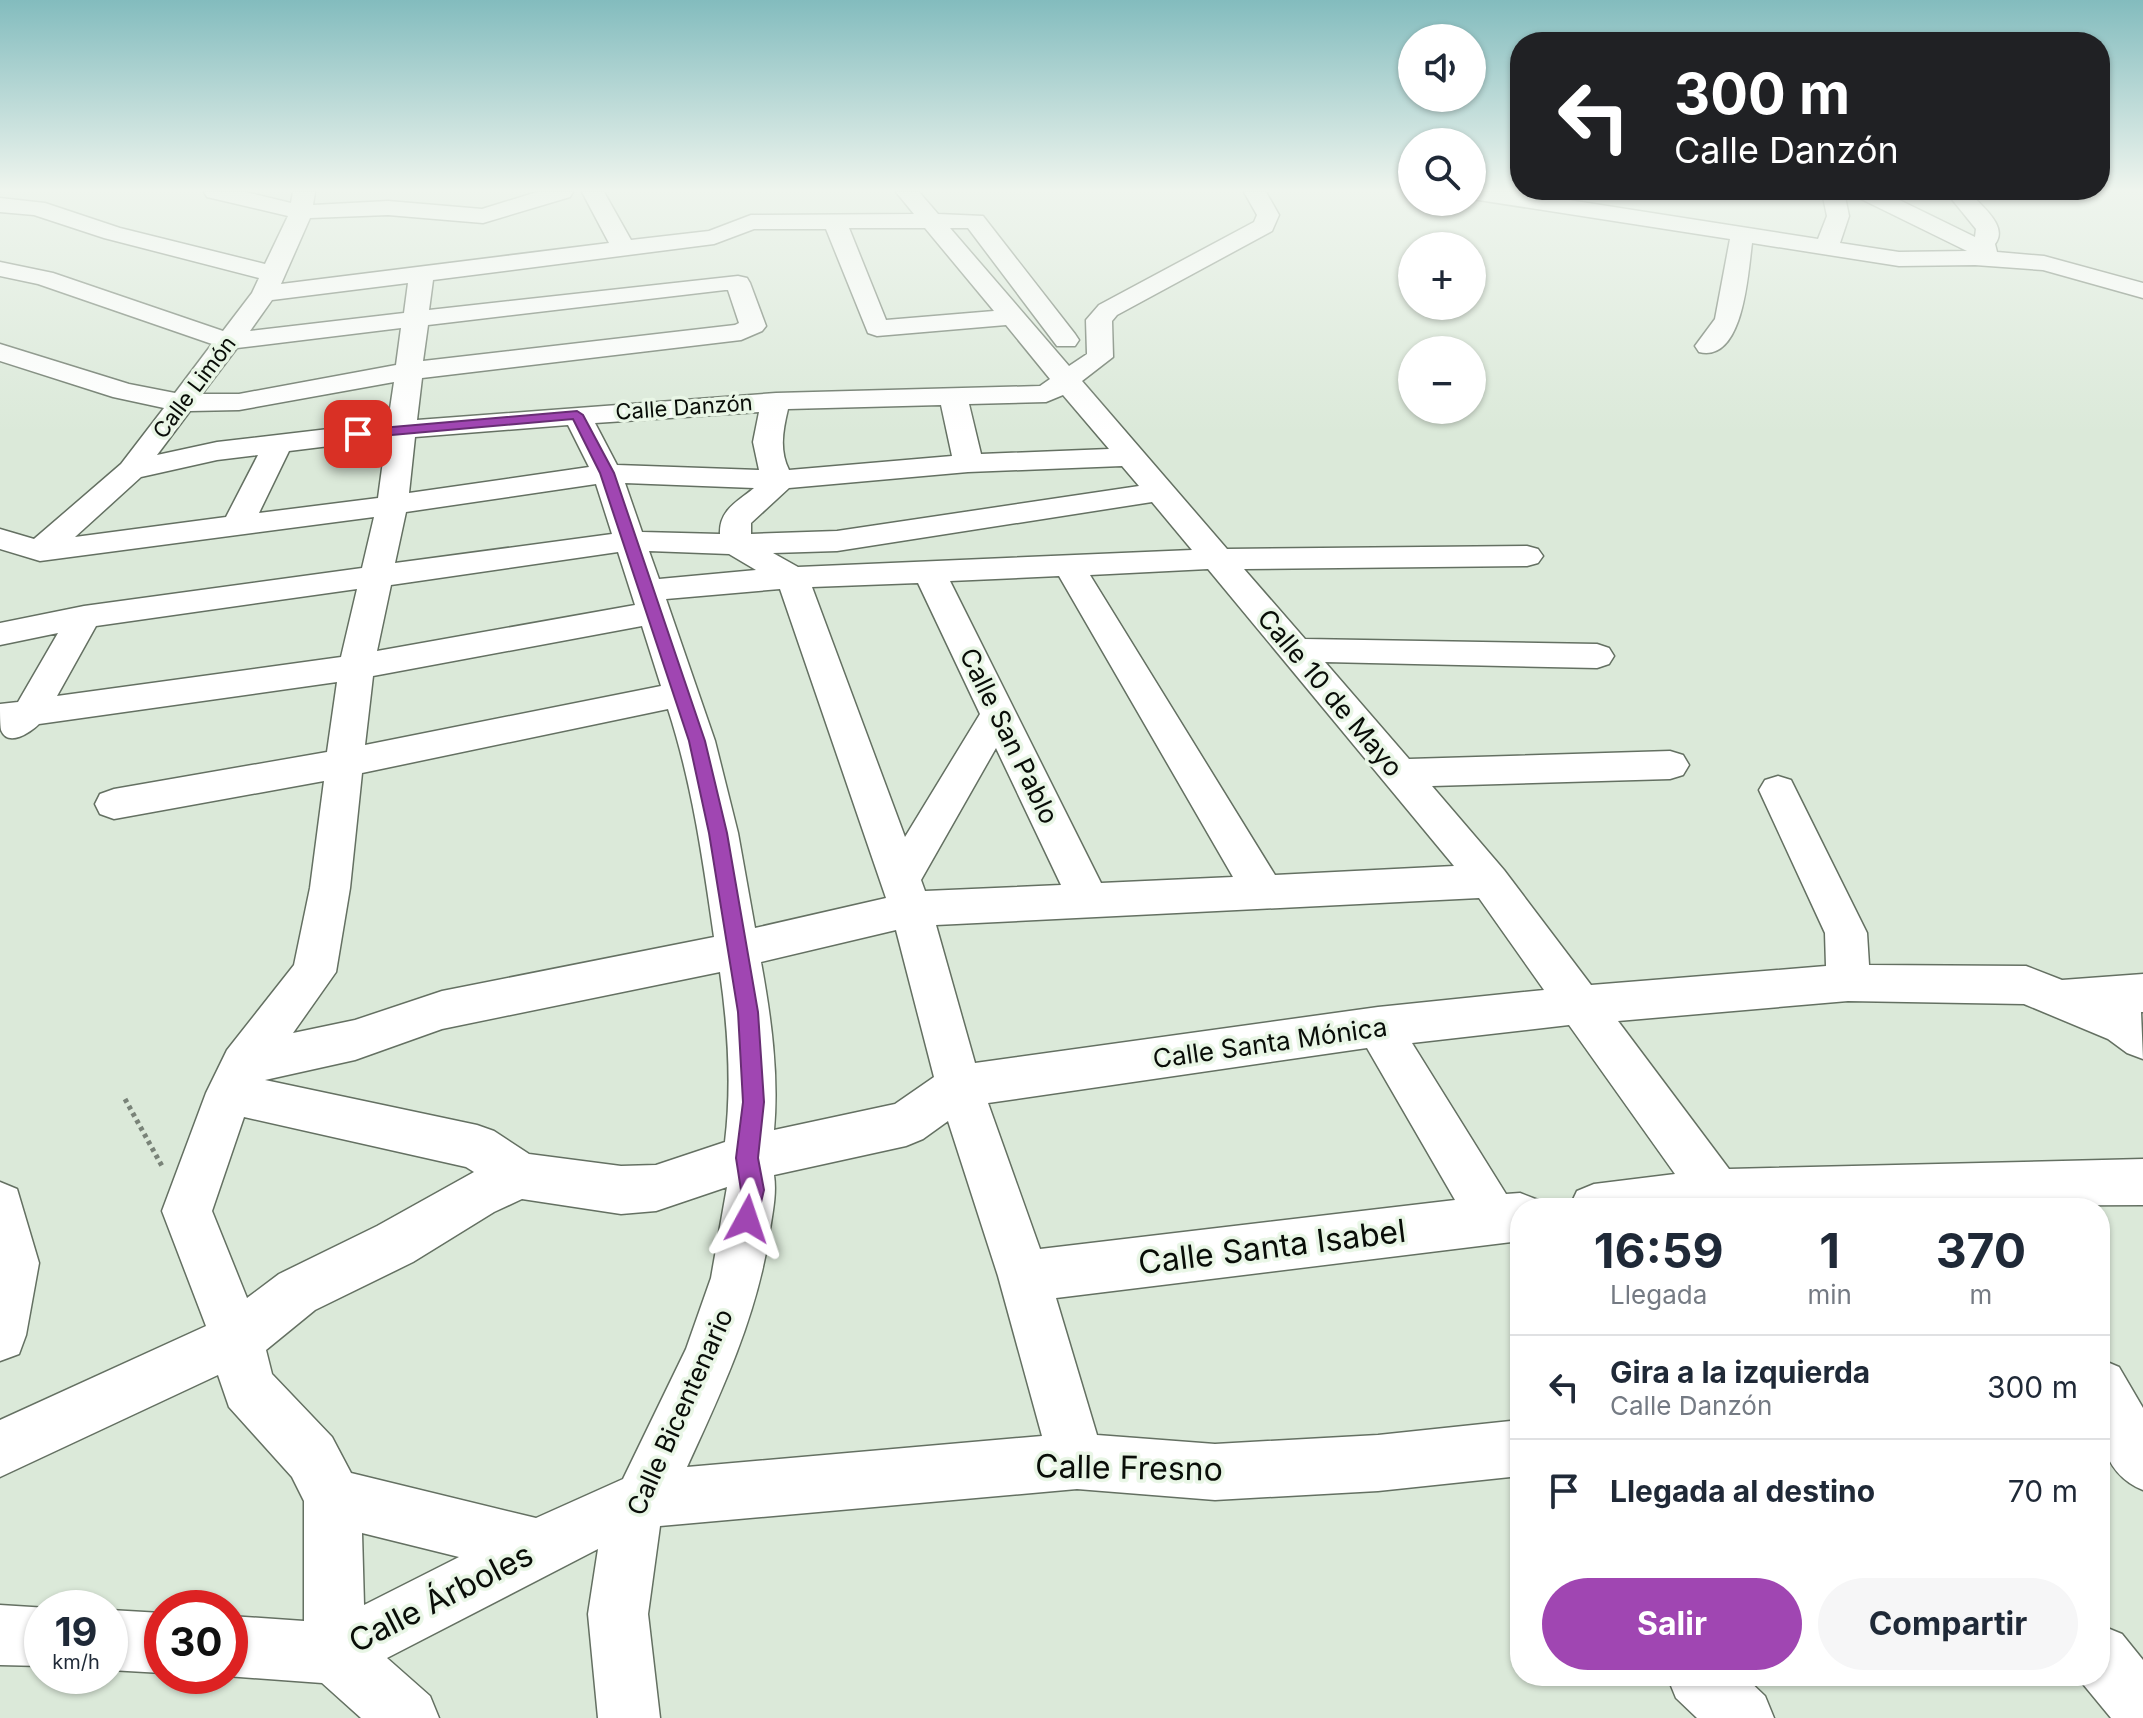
<!DOCTYPE html>
<html lang="es">
<head>
<meta charset="utf-8">
<style>
	:root { --surface:#fff; --page:#f6f6f7; --text:#1f2937; --muted:#747a83; --line:#e0e1e3; --accent:#a046b2 }
	body { margin:0; font-family:Inter,sans-serif; background:var(--page); color:var(--text); height:100vh; display:flex; flex-direction:column; font-size:30px; white-space:nowrap }
	* { box-sizing:border-box; margin:0 }
	p { font-size:26px; color:var(--muted) }
	.icon { flex:none; width:44px; height:44px; fill:none; stroke:currentColor; stroke-width:2; stroke-linecap:round; stroke-linejoin:round }
	.map { position:relative; flex:1; overflow:hidden }
	.details { position:absolute; left:1510px; top:1198px; width:600px; height:488px; display:flex; flex-direction:column; background:var(--surface); border-radius:32px; box-shadow:0 2px 6px #0004 }
	.details>* { flex:none }
	.hud { position:absolute; left:1510px; top:32px; width:600px; height:168px; border-radius:32px; box-shadow:0 2px 6px #0004; background:#202124; color:#fff; overflow:hidden }
	.tools { position:absolute; left:1398px; top:24px; display:grid; gap:16px }
	.tools a { display:grid; place-items:center; width:88px; height:88px; border-radius:50%; background:var(--surface); box-shadow:0 2px 6px #0004; font-size:40px }
	.speed { position:absolute; left:24px; top:1590px; display:flex; gap:16px; font-size:40px; font-weight:700; text-align:center }
	.speed>* { display:grid; place-content:center; width:104px; height:104px; border-radius:50%; background:var(--surface); box-shadow:0 2px 6px #0004; line-height:1 }
	.speed small { font-size:20px; font-weight:400 }
	.speed .limit { border:12px solid #d22; background:#fff; color:#111 }
	.pin { position:absolute; display:grid; place-items:center; width:68px; height:68px; color:#fff; margin:-34px; border-radius:16px; box-shadow:0 4px 12px #0006 }
	.me { position:absolute; width:88px; margin:-44px; rotate:5deg; stroke-linejoin:round; filter:drop-shadow(0 0 6px #0008) }
	.turn { display:flex; align-items:center; gap:28px; height:168px; padding:0 32px; font-size:36px }
	.turn .icon { width:104px; height:104px; stroke-width:2.5 }
	.turn b { display:block; font-size:56px; line-height:68px }
	.eta { display:flex; justify-content:space-evenly; align-items:center; height:136px; text-align:center }
	.eta b { font-size:48px; font-weight:700; line-height:56px }
	.button { display:flex; gap:16px; margin-top:auto; padding:16px 32px }
	.button a { flex:1; height:92px; border-radius:48px; background:var(--accent); color:#fff; font-size:32px; font-weight:700; line-height:92px; text-align:center }
	.button a+a { background:var(--page); color:var(--text) }
	ul { padding:0; list-style:none }
	li { display:flex; align-items:center; gap:24px; height:104px; padding:0 32px; border-top:2px solid var(--line) }
	li div { flex:1 }
	li b { display:block; font-size:30px }
	li em { font-style:normal }
	.map>svg:first-child { display:block }
	.lines { fill:none; stroke-linecap:round; stroke-linejoin:round }
	.minor-casing { stroke:#647062; stroke-width:3 }
	.path { stroke:#798378; stroke-width:5; stroke-dasharray:4 4; stroke-linecap:butt }
	.minor { fill:#fff; fill-rule:evenodd }
	.route { fill:#a046b2; stroke:#682e74; stroke-width:2 }
	.labels { text-anchor:middle; stroke-width:7; stroke-linejoin:round; paint-order:stroke }
	.far-street-label { font-size:22px; fill:#090d08; stroke:#e9f6e6 }
	.street-label { font-size:26px; fill:#090d08; stroke:#e9f6e6 }
	.near-street-label { font-size:32px; fill:#090d08; stroke:#e9f6e6 }
</style>
</head>
<body>
<div class="map">
<svg width="2143" height="1718" viewBox="0 0 2143 1718">
	<rect width="100%" height="100%" fill="#dbe9d9"/>
	<g class="lines">
		<g class="minor-casing">
			<path id="minor" d="M204,192h42l45,11 2,-11h22l-2,13 75,-4 94,8 55,-17h36l-3,5 -87,26 -95,-8 -78,3 -29,66 328,-41 -27,-51h22l27,48 78,-9 42,-16 163,-1 -18,-22h23l19,22 45,2 92,118 4,6 -4,6h-18l-89,-118h-18l119,138 18,-12 -1,-34 13,-15 155,-83 3,-7 -13,-23h22l13,23 -7,16 -155,84 -5,6 1,36 -31,24 145,168 300,-3 11,3 5,7 -5,7 -11,3 -283,3 61,70 292,5 12,4 5,8 -5,8 -12,4 -272,-6 84,97 261,-8 13,4 6,10 -6,10 -13,4 -238,7 72,84 87,115 235,-19 -1,-33 -66,-143 6,-10 13,-4 13,4 76,153 2,32 157,1 36,14 81,-6v38h-2l2,47 -16,-6 -19,-14 -84,-35 -176,-3 -230,20 111,148 414,-10v46l-574,3 8,-17 17,-7 81,-10 -106,-149 -157,18 94,151 14,-1 18,7 3,8h-21v33l-464,57 41,137 118,9 163,-9 142,-15v56l-142,15 -163,9 -138,-11 -417,37 -12,88 12,104h-62l-10,-104 10,-65 -211,109 43,38 9,22h-78l-39,-35 -96,-7h4v-60l74,5v-120l-12,-24 -63,-70 -11,-32 -218,102v-57l206,-94 -44,-115 44,-118 21,-43 67,-85 16,-77 14,-107 -210,38 -14,-5 -5,-10 5,-10 14,-5 213,-37 10,-70 -298,42c-8,8 -31,24 -38,6 -1,-6 -1,-19 -1,-26l18,-2 40,-69 -58,12v-22l84,-17 278,-38 12,-51 -334,44 -40,-12v-20l34,10 87,-75 43,-56 -51,-11 -113,-36v-17l129,40 46,9 37,-49 -174,-60 -38,-8v-14l53,11 170,58 29,-38 7,-15 -155,-40 -70,-23 -34,-3v-14l45,5 75,25 145,36 23,-48 -81,-19zM849,228h76l69,83 -108,9zM754,229h72l42,104 9,3 129,-11 44,54 -10,7 -264,7 -359,27 5,-42 319,-38 21,-9 4,-5 -16,-43 -3,-5 -9,-2 -309,34 4,-30 281,-36zM408,283l-4,30 -154,18 22,-31zM725,290h3l11,33 -4,2 -312,36 5,-36zM401,328l-5,37 -157,29h-37l35,-46zM394,382l-6,40 -171,20 -60,13 33,-44 49,-1zM1063,395l46,54 -128,5 -12,-50 77,-2zM941,405l11,51 -163,14c-10,-20 -6,-40 -1,-61zM759,412l-6,30 6,28 -142,-5 -22,-42zM568,425l21,42 -180,26 6,-56zM386,439l-8,59 -119,15 30,-62zM258,455l-32,62 -151,20 66,-60 76,-17zM1122,466l17,20 -302,45 -86,3v-11l38,-35 179,-16zM625,483l129,5c-17,14 -35,22 -34,46l-78,-2zM596,484l16,50 -217,29 11,-51zM1152,502l40,48 -394,17 -25,-14 64,-2zM649,551l80,3 27,16 -97,9zM618,552l17,53 -258,46 14,-66zM1208,569l246,297 -179,9 -185,-300zM1059,576l174,301 -132,6 -151,-302zM918,583l62,131 -75,123 -93,-250zM357,589l-16,68 -284,39 39,-70zM780,589l106,309 -131,30 -17,-95 -23,-92 -49,-142zM642,626l19,60 -296,59 8,-69zM668,709c24,74 35,151 46,228l-272,54 -87,29 -62,13 43,-61 14,-84 12,-115zM996,748l65,137 -136,6 -4,-11zM1479,898l65,92 -166,17 -403,56 -39,-138zM896,930l38,147 -39,27 -121,26c5,-56 -3,-113 -13,-168zM720,972c8,56 12,113 5,170l-69,23 -35,1 -92,-12 -35,-23 -17,-6 -212,-45 90,-20 87,-31zM1367,1048l88,152 -415,49 -52,-146zM244,1117l222,50 8,5 -97,54 -98,48 -32,24 -35,-87zM948,1121l50,155 44,160 -355,31c35,-76 69,-149 82,-231 3,-21 8,-41 5,-61l132,-29 17,-7zM727,1187l-16,91 -25,71 -63,130 -87,39 -185,-45 -19,-36 -60,-63 -6,-24 49,-40 98,-48 81,-50 28,-13 99,15 35,-3zM362,1533l97,24 -95,48z
				M1472,192h45l301,47 9,-23 -5,-24h22l5,24 -9,27 59,9 68,-1 -110,-54 -3,-5h29l92,45 1,-8 -30,-37h23c12,14 40,34 26,52l2,8 47,4 99,27v15l-100,-28 -68,-5 -76,1 -147,-23c-4,29 -8,120 -53,109l-4,-6 20,-27 15,-80 -258,-40z
				M0,1182l17,7 22,74 -13,72 -7,19 -19,7z
				M2100,1359l19,8 24,41v82c-54,-22 -43,-83 -43,-131z
				M0,1605l48,3h-6v58l-42,-1z
				M110,1610l52,3v60l-52,-3z
				M2100,1625l22,9 21,26v58h-32l-33,-40 22,-2z
				M1667,1676h77l21,20 9,22h-77l-21,-20z"/>
		</g>
		<path class="path" d="M125,1099l38,69"/>
		<use href="#minor" class="minor"/>
	</g>
	<linearGradient id="sky" x2="0" y2="1"><stop stop-color="#83bcbe"/><stop offset="0.44" stop-color="#eff5ee"/><stop offset="1" stop-color="#eff5ee" stop-opacity="0"/></linearGradient>
	<rect width="2143" height="433" fill="url(#sky)"/>
	<path class="route" d="M577,411l6,4 31,58 91,268 22,92 31,179 6,90 -6,56 6,32 -9,37 -8,3 -8,-3 -3,-8 5,-29 -5,-32 7,-56 -5,-90 -29,-179 -20,-92 -89,-268 -27,-54 -215,19 -6,-4 6,-4z"/>
	<g class="labels">
		<g class="far-street-label">
			<text transform="translate(194 387) rotate(-53)" y="8">Calle Limón</text>
			<text transform="translate(684 407) rotate(-4)" y="8">Calle Danzón</text>
		</g>
		<g class="street-label">
			<text transform="translate(1330 693) rotate(50)" y="9">Calle 10 de Mayo</text>
			<text transform="translate(1009 736) rotate(64)" y="9">Calle San Pablo</text>
			<text transform="translate(1270 1043) rotate(-8)" y="9">Calle Santa Mónica</text>
			<text transform="translate(680 1412) rotate(-66)" y="9">Calle Bicentenario</text>
		</g>
		<g class="near-street-label">
			<text transform="translate(1272 1247) rotate(-7)" y="11">Calle Santa Isabel</text>
			<text transform="translate(1129 1468) rotate(1)" y="11">Calle Fresno</text>
			<text transform="translate(441 1598) rotate(-27)" y="11">Calle Árboles</text>
		</g>
	</g>
</svg>
<div class="tools">
<a><svg class="icon" aria-label="sound" viewBox="0 0 24 24"><path d="M4 9h4l5-4v14l-5-4H4zM17 9q2 3 0 6"/></svg></a>
<a><svg class="icon" aria-label="search" viewBox="0 0 24 24"><circle cx="10" cy="10" r="6"/><path d="M15 15l6 6"/></svg></a>
<a>+</a>
<a>−</a>
</div>
<div class="speed"><div>19<small>km/h</small></div><div class="limit">30</div></div>
<div class="pin" style="left:358px;top:434px;background:#d93025"><svg class="icon" aria-label="arrive" viewBox="0 0 24 24"><path d="M6 21V4h12l-3 4 3 4H6"/></svg></div>
<svg class="me" style="left:747px;top:1219px" viewBox="-20 -20 40 40"><path d="M0-17L14 15 0 8-14 15z" fill="#a046b2" stroke="#fff" stroke-width="4"/></svg>
<div class="hud">
<div class="turn"><svg class="icon" aria-label="left" viewBox="0 0 24 24"><path d="M17 20v-9H6M10 6l-5 5 5 5"/></svg><div><b>300 m</b>Calle Danzón</div></div>
</div>
<section class="details">
<div class="eta">
<div><b>16:59</b><p>Llegada</p></div>
<div><b>1</b><p>min</p></div>
<div><b>370</b><p>m</p></div>
</div>
<ul>
<li><svg class="icon" aria-label="left" viewBox="0 0 24 24"><path d="M17 20v-9H6M10 6l-5 5 5 5"/></svg><div><b>Gira a la izquierda</b><p>Calle Danzón</p></div><em>300 m</em></li>
<li><svg class="icon" aria-label="arrive" viewBox="0 0 24 24"><path d="M6 21V4h12l-3 4 3 4H6"/></svg><div><b>Llegada al destino</b></div><em>70 m</em></li>
</ul>
<div class="button"><a>Salir</a><a>Compartir</a></div>
</section>
</div>
</body>
</html>
